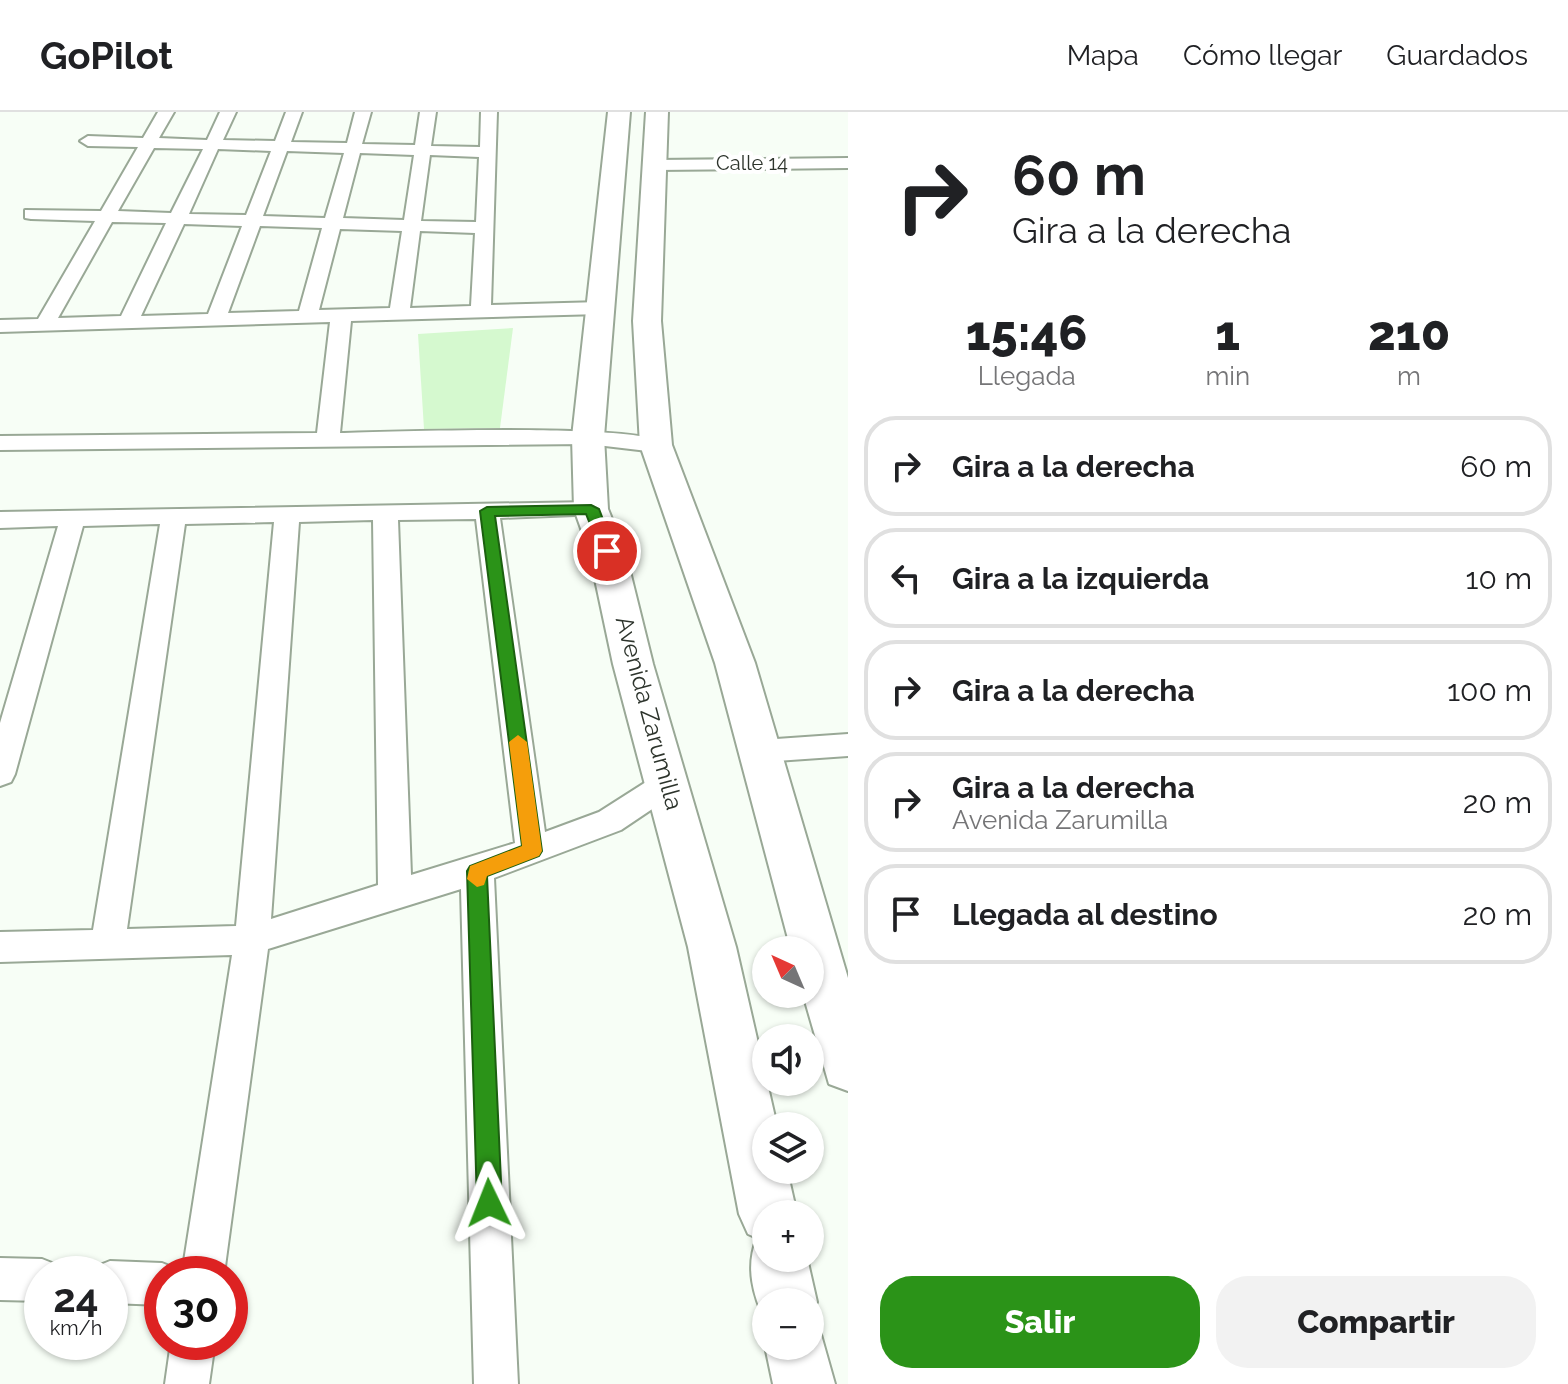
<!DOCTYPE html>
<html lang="es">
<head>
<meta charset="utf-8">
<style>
	:root { --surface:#fff; --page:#f2f2f2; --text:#202124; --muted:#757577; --line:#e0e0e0; --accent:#2b9318 }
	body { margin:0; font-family:Raleway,sans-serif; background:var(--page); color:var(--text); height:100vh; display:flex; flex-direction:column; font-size:30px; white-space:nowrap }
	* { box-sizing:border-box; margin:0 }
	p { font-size:26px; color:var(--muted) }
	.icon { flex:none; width:44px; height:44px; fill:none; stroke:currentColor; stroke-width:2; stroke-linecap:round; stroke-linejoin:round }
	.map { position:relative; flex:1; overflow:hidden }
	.drawer { display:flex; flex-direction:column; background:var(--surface); width:720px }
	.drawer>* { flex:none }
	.banner { background:#fff; color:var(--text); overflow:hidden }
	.needle { width:52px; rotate:316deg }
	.fabs { position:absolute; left:752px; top:824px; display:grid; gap:16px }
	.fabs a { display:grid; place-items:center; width:72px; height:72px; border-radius:50%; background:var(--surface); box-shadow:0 2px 6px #0004; font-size:40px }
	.speed { position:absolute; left:24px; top:1144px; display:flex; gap:16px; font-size:40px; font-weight:700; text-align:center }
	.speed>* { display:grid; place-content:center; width:104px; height:104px; border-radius:50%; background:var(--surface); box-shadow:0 2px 6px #0004; line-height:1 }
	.speed small { font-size:20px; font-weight:400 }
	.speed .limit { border:12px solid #d22; background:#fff; color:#111 }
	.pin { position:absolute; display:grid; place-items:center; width:68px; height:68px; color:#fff; margin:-34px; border:4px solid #fff; border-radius:50%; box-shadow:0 2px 8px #0007 }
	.me { position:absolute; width:88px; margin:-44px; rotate:358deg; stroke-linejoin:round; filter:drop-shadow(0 0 6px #0008) }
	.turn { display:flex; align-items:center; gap:28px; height:168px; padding:0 32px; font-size:36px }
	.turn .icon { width:104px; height:104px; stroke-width:2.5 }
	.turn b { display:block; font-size:56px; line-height:68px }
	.eta { display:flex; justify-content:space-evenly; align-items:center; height:136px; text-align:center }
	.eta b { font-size:48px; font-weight:800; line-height:56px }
	.cta { display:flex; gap:16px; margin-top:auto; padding:16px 32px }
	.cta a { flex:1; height:92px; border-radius:32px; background:var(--accent); color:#fff; font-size:32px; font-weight:800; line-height:92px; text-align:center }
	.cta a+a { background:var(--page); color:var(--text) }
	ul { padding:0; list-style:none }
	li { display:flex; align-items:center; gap:24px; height:100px; margin:0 16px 12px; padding:0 16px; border:4px solid var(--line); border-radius:32px }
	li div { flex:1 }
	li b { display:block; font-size:30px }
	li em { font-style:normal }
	header { display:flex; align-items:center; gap:48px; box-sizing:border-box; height:112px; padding:0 40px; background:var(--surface); border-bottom:2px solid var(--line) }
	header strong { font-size:38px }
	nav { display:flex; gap:44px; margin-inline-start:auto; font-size:28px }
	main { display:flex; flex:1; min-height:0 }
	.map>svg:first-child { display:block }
	.green { fill:#d5f9cf }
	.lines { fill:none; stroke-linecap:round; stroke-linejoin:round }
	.street-casing { stroke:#99a896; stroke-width:4 }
	.secondary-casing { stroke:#99a896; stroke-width:4 }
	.street { fill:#fff; fill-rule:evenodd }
	.secondary { fill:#fff; fill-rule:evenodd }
	.route { fill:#2b9318; stroke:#1c6010; stroke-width:2 }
	.slow { fill:#f59e0b }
	.labels { text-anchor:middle; stroke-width:8; stroke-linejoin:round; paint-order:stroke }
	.far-street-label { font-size:20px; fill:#2d342c; stroke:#fff }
	.street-label { font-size:24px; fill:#2d342c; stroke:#fff }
</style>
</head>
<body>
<header>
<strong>GoPilot</strong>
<nav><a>Mapa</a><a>Cómo llegar</a><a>Guardados</a></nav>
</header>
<main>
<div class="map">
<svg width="848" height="1272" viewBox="0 0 848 1272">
	<rect width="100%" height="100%" fill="#f7fef6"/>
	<path class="green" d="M513,216l-13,100 -76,1 -6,-95z"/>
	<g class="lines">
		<g class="street-casing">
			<path id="street" d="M158,0h16l-15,26 48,2 13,-28h16l-13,28 52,1 11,-29h16l-11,30 56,1 8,-31h16l-9,32 53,1 5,-33h16l-5,34 49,1 1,-35h16l-6,193 110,-3 10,6 -10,6 -250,7 -11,112c44,-1 311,-11 327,12l-11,7 -68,-8 -588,6v-14l317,-3 13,-111 -330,10v-12l38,-1 57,-98 -64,-2 -6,-1v-8l76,1 37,-64 -50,-1 -8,-5 8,-5 55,2zM154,36l49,1 -32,64 -53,-2zM218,37l53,2 -25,64 -57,-1zM287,39l57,2 -19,65 -62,-2zM360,41l54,2 -10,65 -61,-2zM430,43l49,2 -3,65 -55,-1zM112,110l54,1 -45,93 -63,2zM184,112l58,2 -34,88 -67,2zM260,114l62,2 -23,83 -71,2zM340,117l62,2 -12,77 -71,2zM420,119l55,2 -4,73 -61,2z
				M848,46v10l-192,2 -8,-5 8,-5z
				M591,390l12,7 -3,5 -100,4 45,314 54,-20 58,-37 11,-4 11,4 4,8 -4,8 -58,39 -127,48 24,506h-44l-13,-495 -193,60 -44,325h-42l50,-319 -232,7v-30l93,-2 67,-406 -77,2 -68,248 -4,8 -11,4v-63l58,-197 -58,2v-16zM476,407l39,324 -104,32 -13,-355zM373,408l5,365 -107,34 28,-397zM274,410l-38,404 -109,3 58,-405z
				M848,622v22l-87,6 -11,-3 -4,-8 4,-8 11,-3z
				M0,1146l42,1 15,6 4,9h-19v27l-42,-1z
				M110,1149l52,2 15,6 2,5h-17v31l-52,-2v-29h-18l3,-7z
				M171,1230h44l-6,42h-44z"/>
		</g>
		<g class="secondary-casing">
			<path id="secondary" d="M608,0h22l-26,325 4,72 17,42 28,113 83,283 41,179h-11v44h21l10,44h-31v44h41l10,44 -7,17v-17h-44v21c-13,-28 -21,-56 -9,-85l-9,-4 -9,-20 -51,-267 -75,-283 -24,-113 -15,-42 -2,-72z
				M646,0h22l-7,209 11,124 83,218 93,315v113l-19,-7 -26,-90h7v-44h-19l-76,-287 -75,-218 -7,-124z
				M810,1209l8,3 17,60h-62l-8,-38 1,-2 44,2z"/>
		</g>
		<use href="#street" class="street"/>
		<use href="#secondary" class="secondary"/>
	</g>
	<path class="route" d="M591,393l8,4 16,42 -2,3h-11l-16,-40 -91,2 47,335 -3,5 -52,20 15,327 -4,9 -9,4 -9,-4 -3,-9 -10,-332 3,-5 52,-20 -42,-335 7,-4z"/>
	<path class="slow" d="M518,623l9,7 15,109 -3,5 -52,20 -3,9 -7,2 -10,-8 3,-13 52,-20 -13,-104z"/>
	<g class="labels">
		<g class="far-street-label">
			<text x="752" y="58">Calle 14</text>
		</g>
		<g class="street-label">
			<text transform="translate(649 601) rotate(75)" y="8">Avenida Zarumilla</text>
		</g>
	</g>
</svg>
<div class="fabs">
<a><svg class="needle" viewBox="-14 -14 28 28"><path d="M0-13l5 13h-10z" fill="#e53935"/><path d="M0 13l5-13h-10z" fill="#757577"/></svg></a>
<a><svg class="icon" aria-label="sound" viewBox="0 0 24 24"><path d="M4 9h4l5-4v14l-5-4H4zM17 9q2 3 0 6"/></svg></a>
<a><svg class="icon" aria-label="layers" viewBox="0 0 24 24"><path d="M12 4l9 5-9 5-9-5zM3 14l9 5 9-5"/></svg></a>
<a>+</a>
<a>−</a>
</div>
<div class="speed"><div>24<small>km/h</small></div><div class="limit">30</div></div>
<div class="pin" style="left:607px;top:439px;background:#d93025"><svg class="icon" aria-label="arrive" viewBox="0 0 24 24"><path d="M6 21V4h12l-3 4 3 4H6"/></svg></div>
<svg class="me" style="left:489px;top:1091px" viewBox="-20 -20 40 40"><path d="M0-17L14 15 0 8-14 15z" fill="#2b9318" stroke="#fff" stroke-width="4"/></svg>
</div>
<section class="drawer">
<div class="banner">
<div class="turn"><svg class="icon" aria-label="right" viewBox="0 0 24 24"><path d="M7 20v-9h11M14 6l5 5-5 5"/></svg><div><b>60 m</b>Gira a la derecha</div></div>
</div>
<div class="eta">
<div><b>15:46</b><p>Llegada</p></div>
<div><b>1</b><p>min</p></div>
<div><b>210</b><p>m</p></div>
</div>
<ul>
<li><svg class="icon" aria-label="right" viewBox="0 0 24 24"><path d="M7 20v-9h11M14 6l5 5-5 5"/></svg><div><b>Gira a la derecha</b></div><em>60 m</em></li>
<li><svg class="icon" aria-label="left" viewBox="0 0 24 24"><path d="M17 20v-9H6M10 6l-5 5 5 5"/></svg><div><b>Gira a la izquierda</b></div><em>10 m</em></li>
<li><svg class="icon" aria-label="right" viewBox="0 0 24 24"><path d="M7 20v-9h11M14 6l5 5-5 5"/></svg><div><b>Gira a la derecha</b></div><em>100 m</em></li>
<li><svg class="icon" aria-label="right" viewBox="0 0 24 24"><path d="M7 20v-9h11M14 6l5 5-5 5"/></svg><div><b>Gira a la derecha</b><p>Avenida Zarumilla</p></div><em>20 m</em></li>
<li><svg class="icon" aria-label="arrive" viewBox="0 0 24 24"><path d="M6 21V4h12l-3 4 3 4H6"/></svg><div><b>Llegada al destino</b></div><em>20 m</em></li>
</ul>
<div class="cta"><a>Salir</a><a>Compartir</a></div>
</section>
</main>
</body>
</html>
